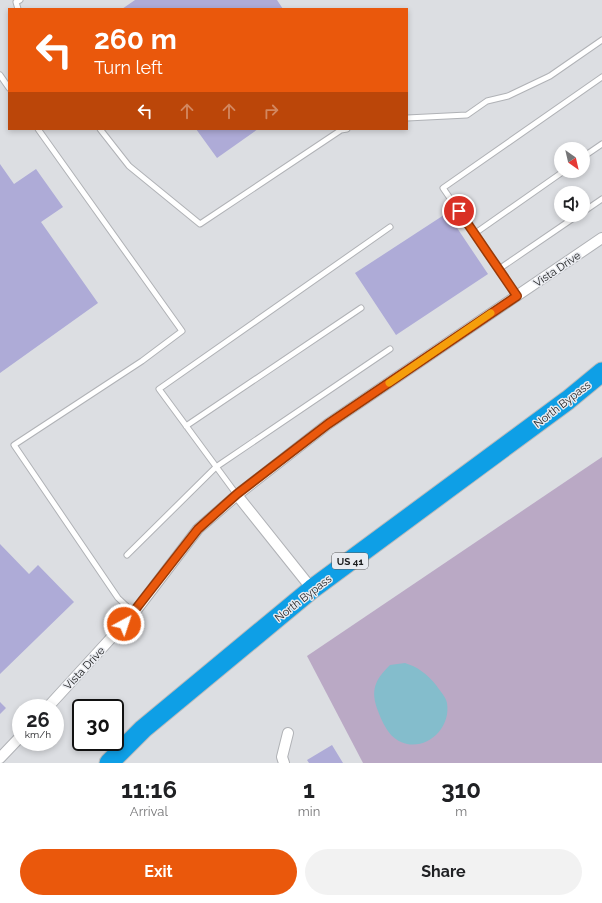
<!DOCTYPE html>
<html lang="en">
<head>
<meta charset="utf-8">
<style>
	:root { --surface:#fff; --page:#f2f2f2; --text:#202124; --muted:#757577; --accent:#ea580c }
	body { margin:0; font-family:Raleway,sans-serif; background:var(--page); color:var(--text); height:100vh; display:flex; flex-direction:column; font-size:15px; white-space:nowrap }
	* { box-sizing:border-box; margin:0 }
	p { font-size:13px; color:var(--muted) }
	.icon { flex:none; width:22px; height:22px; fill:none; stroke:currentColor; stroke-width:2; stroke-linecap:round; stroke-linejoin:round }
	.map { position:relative; height:763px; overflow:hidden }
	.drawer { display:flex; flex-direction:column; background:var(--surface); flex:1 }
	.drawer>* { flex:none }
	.top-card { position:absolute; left:8px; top:8px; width:400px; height:122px; border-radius:0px; box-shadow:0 2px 6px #0003; background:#ea580c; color:#fff; overflow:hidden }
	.needle { width:26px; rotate:146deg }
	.tools { position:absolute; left:554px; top:142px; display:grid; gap:8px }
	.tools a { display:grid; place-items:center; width:36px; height:36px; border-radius:50%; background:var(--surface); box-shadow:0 2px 6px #0003; font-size:20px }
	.speed { position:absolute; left:12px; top:699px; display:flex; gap:8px; font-size:20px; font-weight:700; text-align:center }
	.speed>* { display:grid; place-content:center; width:52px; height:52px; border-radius:50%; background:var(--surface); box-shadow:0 2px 6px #0003; line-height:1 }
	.speed small { font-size:10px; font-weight:400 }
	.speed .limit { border:2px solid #111; border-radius:6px; background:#fff; color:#111 }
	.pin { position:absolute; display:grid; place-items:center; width:34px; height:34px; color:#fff; margin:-17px; border:2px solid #fff; border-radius:50%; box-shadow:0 1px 4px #0007 }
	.me { position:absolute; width:44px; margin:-22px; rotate:40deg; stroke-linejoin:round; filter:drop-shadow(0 0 3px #0008) }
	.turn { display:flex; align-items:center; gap:14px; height:84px; padding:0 20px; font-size:18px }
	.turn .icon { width:52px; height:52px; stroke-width:2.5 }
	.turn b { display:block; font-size:28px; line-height:34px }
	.lanes { display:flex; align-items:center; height:38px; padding:0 20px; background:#0003; justify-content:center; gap:20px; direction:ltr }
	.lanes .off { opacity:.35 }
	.eta { display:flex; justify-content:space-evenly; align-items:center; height:68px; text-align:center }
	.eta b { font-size:24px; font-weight:700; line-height:28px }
	.button { display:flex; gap:8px; margin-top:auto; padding:8px 20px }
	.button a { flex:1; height:46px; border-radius:24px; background:var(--accent); color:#fff; font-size:16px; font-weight:700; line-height:46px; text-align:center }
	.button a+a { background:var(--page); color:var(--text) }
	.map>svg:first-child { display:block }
	.green { fill:#baa9c5 }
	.water { fill:#84bdcc }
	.building { fill:#aeabd7 }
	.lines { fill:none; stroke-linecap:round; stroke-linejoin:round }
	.lane-casing { stroke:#b0b2b6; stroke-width:7 }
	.street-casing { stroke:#b0b2b6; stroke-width:12 }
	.highway-casing { stroke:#bbbbbc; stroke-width:21 }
	.lane { stroke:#fff; stroke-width:5 }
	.street { stroke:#fff; stroke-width:10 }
	.highway { stroke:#0e9fe6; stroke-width:19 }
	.route-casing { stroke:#983908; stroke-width:10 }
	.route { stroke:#ea580c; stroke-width:7 }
	.slow { stroke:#f59e0b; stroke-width:7 }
	.labels { text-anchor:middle; stroke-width:3; stroke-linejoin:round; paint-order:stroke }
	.shield { fill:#e9ebf0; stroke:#5a5b5d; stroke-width:1 }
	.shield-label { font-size:10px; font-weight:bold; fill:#1c1d1e }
	.street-label { font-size:11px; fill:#1c1d1e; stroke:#e9ebf0 }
</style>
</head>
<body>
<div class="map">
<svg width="602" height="763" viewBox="0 0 602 763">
	<rect width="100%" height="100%" fill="#dcdee2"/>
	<path class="green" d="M602,457v306h-239l-56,-107z"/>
	<path class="water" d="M405,663c13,4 22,11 31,22 4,6 10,12 11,18 5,31 -32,56 -56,32 -6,-7 -10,-16 -13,-24 -8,-21 -3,-31 12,-46z"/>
	<path class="building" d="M135,0h142l6,9h-161z
		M196,129h62l-41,29z
		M0,164l14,20 22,-15 27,38 -22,15 57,81 -98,70z
		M447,213l41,61 -92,61 -41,-62z
		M0,544l29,30 9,-9 36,37 -74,72z
		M0,702l6,6 -6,6z
		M332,745l11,18h-34l-2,-3z"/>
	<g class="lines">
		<g class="lane-casing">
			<path id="lane" d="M18,9l-2,-7 4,-2
				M0,75l9,13
				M407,118l60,-3 20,-14 21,-5 42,-20 52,-36
				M38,129l144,202 -40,30 -128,84 104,153 16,15
				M100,129l29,37 71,58 141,-94 6,-1
				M583,157l19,-13
				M583,212l19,-13
				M474,234l90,-63
				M499,269l79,-54
				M517,296l-74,-108 159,-111
				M186,426l175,-118
				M237,495l-78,-106 231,-162
				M127,555l89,-88 174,-118"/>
		</g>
		<g class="street-casing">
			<path id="street" d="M237,495l75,94
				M47,708l87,-95 64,-84 39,-34 91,-71 274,-186
				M0,758l21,-22
				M284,763l-2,-6 6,-24"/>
		</g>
		<g class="highway-casing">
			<path id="highway" d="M109,763l34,-34 169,-140 256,-189 34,-28"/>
		</g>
		<use href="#lane" class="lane"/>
		<use href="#street" class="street"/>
		<use href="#highway" class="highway"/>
	</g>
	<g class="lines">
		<g class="route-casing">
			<path id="route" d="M124,624l74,-95 39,-35 91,-70 189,-128 -58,-85"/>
		</g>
		<use href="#route" class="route"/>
		<path class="slow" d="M389,383l102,-70"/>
	</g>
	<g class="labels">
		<rect class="shield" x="332" y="553" width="36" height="16" rx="3"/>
		<g class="shield-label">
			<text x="350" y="565">US 41</text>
		</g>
		<g class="street-label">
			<text transform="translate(557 269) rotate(-34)" y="4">Vista Drive</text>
			<text transform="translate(562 404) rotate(-38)" y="4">North Bypass</text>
			<text transform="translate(303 598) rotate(-38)" y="4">North Bypass</text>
			<text transform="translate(84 668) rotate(-47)" y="4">Vista Drive</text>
		</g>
	</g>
</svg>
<div class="tools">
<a><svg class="needle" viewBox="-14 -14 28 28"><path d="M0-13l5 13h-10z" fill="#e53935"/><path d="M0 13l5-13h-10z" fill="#757577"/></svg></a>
<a><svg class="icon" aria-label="sound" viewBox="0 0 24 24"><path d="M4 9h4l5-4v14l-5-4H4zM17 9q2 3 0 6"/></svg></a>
</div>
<div class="speed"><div>26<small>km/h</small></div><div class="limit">30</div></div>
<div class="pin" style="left:459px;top:211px;background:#d93025"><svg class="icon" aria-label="arrive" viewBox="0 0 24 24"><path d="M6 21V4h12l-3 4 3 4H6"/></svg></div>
<svg class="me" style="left:124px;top:624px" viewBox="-20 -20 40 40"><circle r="17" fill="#ea580c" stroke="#fff" stroke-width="3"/><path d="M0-11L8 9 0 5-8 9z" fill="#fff"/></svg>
<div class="top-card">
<div class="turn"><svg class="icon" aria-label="left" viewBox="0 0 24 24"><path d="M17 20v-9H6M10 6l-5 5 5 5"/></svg><div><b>260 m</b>Turn left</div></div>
<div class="lanes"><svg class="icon" aria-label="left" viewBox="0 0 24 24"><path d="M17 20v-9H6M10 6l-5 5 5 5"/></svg><svg class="icon off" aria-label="ahead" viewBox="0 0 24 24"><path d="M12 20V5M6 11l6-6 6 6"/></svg><svg class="icon off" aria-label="ahead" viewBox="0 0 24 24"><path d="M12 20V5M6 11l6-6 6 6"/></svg><svg class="icon off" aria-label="right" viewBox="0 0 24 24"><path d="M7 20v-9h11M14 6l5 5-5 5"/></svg></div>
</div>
</div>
<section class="drawer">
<div class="eta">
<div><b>11:16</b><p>Arrival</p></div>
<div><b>1</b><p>min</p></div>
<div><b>310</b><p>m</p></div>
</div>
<div class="button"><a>Exit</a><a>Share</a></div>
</section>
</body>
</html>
